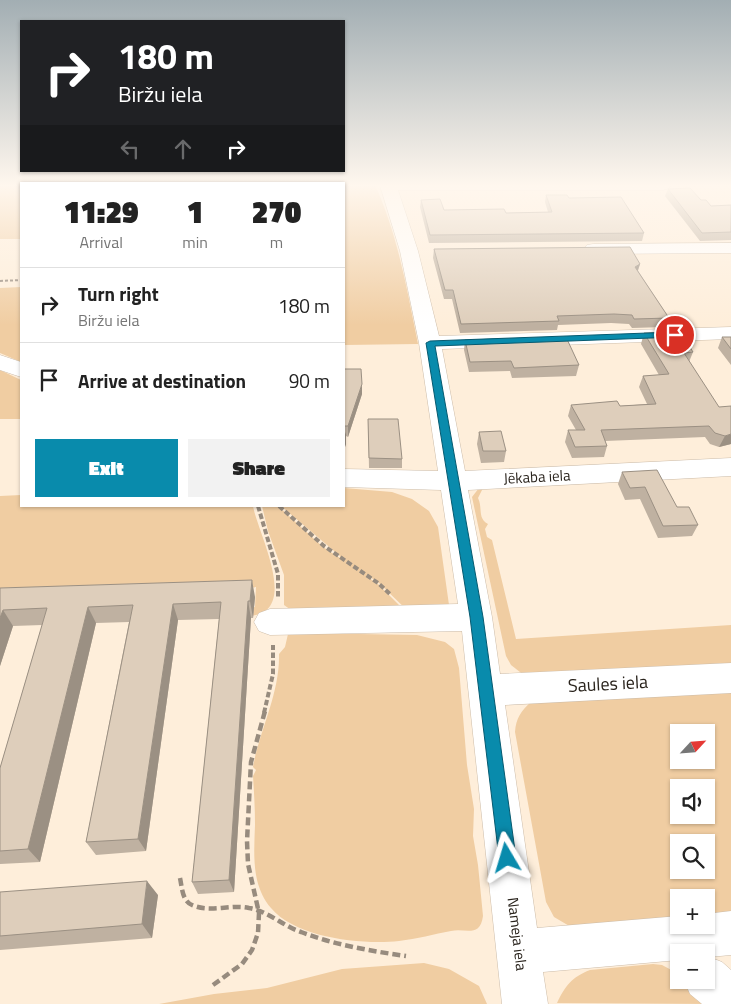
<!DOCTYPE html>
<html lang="en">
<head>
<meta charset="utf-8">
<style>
	:root { --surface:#fff; --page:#f2f2f2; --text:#222; --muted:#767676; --line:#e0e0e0; --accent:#098bac }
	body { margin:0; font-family:"Titillium Web",sans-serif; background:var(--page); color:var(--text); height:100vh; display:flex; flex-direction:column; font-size:19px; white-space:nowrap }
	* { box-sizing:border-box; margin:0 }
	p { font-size:16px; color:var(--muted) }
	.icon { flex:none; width:28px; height:28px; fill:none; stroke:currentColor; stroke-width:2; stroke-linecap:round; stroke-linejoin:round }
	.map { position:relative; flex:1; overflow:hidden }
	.panel { position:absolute; left:20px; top:182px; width:325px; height:325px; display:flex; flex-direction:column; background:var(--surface); border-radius:0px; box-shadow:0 1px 4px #0004 }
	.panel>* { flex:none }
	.hud { position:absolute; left:20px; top:20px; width:325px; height:152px; border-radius:0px; box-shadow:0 1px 4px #0004; background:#202124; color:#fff; overflow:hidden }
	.needle { width:32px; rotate:64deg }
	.buttons { position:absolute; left:670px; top:724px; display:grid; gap:10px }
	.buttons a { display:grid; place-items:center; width:45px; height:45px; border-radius:0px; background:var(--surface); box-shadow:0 1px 4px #0004; font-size:25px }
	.pin { position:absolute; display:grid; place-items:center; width:42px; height:42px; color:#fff; margin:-21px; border:2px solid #fff; border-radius:50%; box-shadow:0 1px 5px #0007 }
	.me { position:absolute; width:55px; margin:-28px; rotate:353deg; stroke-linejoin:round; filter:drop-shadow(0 0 4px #0008) }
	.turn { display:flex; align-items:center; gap:18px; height:105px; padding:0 15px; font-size:22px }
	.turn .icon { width:65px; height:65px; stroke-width:2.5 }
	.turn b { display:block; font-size:35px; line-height:42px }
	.lanes { display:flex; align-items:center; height:48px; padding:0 15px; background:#0003; justify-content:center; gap:25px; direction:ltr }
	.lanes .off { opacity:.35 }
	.eta { display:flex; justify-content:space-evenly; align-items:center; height:85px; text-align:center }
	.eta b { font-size:30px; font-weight:800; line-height:35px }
	.primary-button { display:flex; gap:10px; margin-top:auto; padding:10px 15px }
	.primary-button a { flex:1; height:58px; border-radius:0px; background:var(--accent); color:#fff; font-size:20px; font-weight:800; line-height:58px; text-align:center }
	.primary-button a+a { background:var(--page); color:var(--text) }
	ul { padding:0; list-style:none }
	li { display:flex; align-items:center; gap:15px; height:75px; padding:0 15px; border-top:1px solid var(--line) }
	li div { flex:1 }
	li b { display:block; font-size:19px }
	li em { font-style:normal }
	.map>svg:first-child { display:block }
	.green { fill:#f0cda2; fill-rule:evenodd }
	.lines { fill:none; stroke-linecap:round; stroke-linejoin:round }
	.minor-casing { stroke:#cdbdaa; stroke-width:1 }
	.path-far2 { stroke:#978b7e; stroke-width:2; stroke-dasharray:3 2; stroke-linecap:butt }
	.path-far1 { stroke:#978b7e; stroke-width:4; stroke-dasharray:5.5 2.5; stroke-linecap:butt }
	.path { stroke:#978b7e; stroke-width:4.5; stroke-dasharray:8 4; stroke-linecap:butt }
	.minor { fill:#fff; fill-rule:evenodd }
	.wall { fill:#bfb1a1 }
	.shaded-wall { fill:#9b9083 }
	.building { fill:#decebb; stroke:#9b9083 }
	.route { fill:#098bac; stroke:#065a70 }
	.labels { text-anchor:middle; stroke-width:4; stroke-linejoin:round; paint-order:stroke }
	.street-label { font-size:15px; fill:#29231c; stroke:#fff }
	.near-street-label { font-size:18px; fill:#29231c; stroke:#fff }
</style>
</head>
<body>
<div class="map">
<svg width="731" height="1004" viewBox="0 0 731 1004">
	<rect width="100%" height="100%" fill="#feeeda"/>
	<path class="green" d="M0,185h21v54h-21z
		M344,185h31c23,50 32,105 43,159l-74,1z
		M21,287v75l-21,-9v-65z
		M0,370l21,10v39h-21z
		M484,486l-6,12c5,10 -1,20 10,26l-3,5 2,8 5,3 24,99 215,-14v45l-206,6 -14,-11 -5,-9 -34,-159 7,-9z
		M344,488l48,4 20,7 17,12 9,16 11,78 -39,8 -31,-30 -9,-6 -1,1 9,6 29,29 -116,-3 -7,-5v-30l-16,-44 -6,-25h16l45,41 17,11v-2l-59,-50h63z
		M21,495v11h232c5,28 49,108 -5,110v-8l7,-1 1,-20 -256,15v-106z
		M299,633l118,2 28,7 9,7 5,19 8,97 7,44 -1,27 5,29 5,51c-3,22 -17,12 -32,15 -17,3 -34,8 -52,10 -37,4 -103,-3 -128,-33 -20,-23 -17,-55 -16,-83 0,-17 -1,-33 -2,-49l3,-6 -3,-3c7,-38 27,-74 26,-113l6,-7 3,-13z
		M731,688v231l-25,2v-23h-27v25l-108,4 -17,-10 -8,-15 -31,-170c1,-14 6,-21 16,-30zM679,732h27v28h-27zM679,788h27v27h-27zM679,842h27v28h-27z
		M424,963l25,6 30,17 8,18h-328l55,-10 53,-6 75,-19z
		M653,964l9,1 17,9v6h7l27,24 -156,-1c8,-17 15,-26 33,-33z"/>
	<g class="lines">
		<g class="minor-casing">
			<path id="minor" d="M380,185h291l-2,3 -6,2h-265l20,61 21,85 292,-9v12l-289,10 23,122 266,-13v18l-263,14 24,127 8,57 231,-11v30l-226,12 32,223 142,-12v9h27v-11l25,-3v44l-22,2 13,5 9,8v34h-29l-12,-10 -6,-14h22v-28h-27v8l-136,12 5,32h-46l-40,-373 -192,4 -11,-4 -5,-9 5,-9 11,-4 188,-5 -17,-114 -97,-3v-18l94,2 -19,-128 -19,-92z
				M731,243v10l-138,1 -6,-1 -3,-4 3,-4 6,-1z
				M0,355l21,7v15l-21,-7z"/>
		</g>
		<path class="path-far2" d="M0,281l21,-1"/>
		<path class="path-far1" d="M258,506l20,68v24
			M279,506l45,40 54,37 12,11
			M264,713l9,-39v-29"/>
		<path class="path" d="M180,878c2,9 2,23 12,27 18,8 39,-1 57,3 19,3 34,18 52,24 34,13 70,19 105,24
			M213,985l29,-21 10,-14 6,-17 1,-20 -11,-49 -1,-23 4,-79 14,-51"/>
		<use href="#minor" class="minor"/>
	</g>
	<path class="wall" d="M668,189l33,11 10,6 20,-1v35l-31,1 -35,-45z
		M546,195l23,3 75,35 -2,8 -213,2 -9,-36 1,-7 23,10 62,3 42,-1 -3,-10z
		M434,249l206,15 -2,7 31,47 -4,9 -33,1 -3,-4 -18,-1 -53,2 -1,5 -97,3 -8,-34h-8l-11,-41z
		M644,333l49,19 -4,10 42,82 -12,3 -9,-3 -5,-7 -100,4 2,5 -3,11 -32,1 -7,-16 3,-12h8l-8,-14 3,-11 49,1 27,-2 -8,-17 4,-11 16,-1 -18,-31z
		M722,337h9v28l-13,-17z
		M465,340l114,25 -3,11 -64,2 -2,-7 -41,1 -5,-22z
		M344,369l18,25 -14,43 -2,-1v8l-2,6z
		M368,419l34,40v9h-33z
		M479,432l27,19 -2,11 -23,1 -4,-19z
		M622,472l55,35 21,18 -6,11 -34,2 -18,-39 -15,1 -7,-16z
		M0,588l255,9 -2,21h-2l-17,274 -36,2 -6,-12 27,-263 -41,1 -32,231 -50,4 -10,-13 43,-220 -33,1 -56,239 -40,2v-96l42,-143 -29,1 -13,40z
		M0,892l158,3 -6,43 -152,12z"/>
	<path class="shaded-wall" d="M640,264l-3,8 -2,-5z
		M362,384v10l-14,43v-11z
		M346,432v12l-2,6v-13z
		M731,434v10l-12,3 6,-11z
		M252,580l3,17 -2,21 -3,-17z
		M248,601l3,17 -17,274 -5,-12z
		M173,604l5,16 -32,231 -8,-12z
		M88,607l8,16 -56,239 -12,-13z
		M3,610l10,16 -13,40v-48z
		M147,881l11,14 -6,43 -10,-14z"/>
	<path class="building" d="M690,188l11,12h5l5,6 20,-1v27l-29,1 -34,-44z
		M546,195h21l2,3 52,-1 23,36 -214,2 -9,-35 19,-1 4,11 60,-1 2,4 46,-1z
		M630,247l10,17 -5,3 34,51 -35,1 -2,-4 -18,-1 -57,2 2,5 -98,3 -8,-34h-8l-11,-41z
		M680,332l13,20 -9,1 35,54 12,-1v28l-6,2 -10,-3 -6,-7 -108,4 6,16 -32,1 -7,-17h17l-14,-25 46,-4 3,5 36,-2 -13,-28 26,-2 -25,-41z
		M566,337l13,28 -65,3 -3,-7 -41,1 -5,-22z
		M722,337h9v12z
		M344,369h17l1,15 -14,42h-4z
		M368,419h30l4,40 -33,-1z
		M501,431l5,20h-23l-4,-19z
		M657,470l20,37h12l9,18 -35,1 -18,-39 -15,1 -8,-16z
		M252,580l-2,21h-2l-19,279 -37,2 29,-280 -48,2 -35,235 -52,3 47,-237 -45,2 -60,242 -28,2v-83l47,-160 -44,2 -3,8v-30z
		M147,881l-5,43 -142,12v-44z"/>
	<linearGradient id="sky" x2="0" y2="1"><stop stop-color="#a2aeb3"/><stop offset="0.57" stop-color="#fff7ee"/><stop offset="1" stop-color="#fff7ee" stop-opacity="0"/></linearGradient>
	<rect width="731" height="325" fill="url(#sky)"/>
	<path class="route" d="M675,332l4,3 -1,2 -243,9 48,271 33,241 -3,6 -6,2 -6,-2 -2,-6 -29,-241 -44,-274 4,-2z"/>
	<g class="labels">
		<g class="street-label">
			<text transform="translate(537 477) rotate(-3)" y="5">Jēkaba iela</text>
			<text transform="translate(517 934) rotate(83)" y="5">Nameja iela</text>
		</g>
		<g class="near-street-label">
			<text transform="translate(608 684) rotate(-3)" y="6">Saules iela</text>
		</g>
	</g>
</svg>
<div class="buttons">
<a><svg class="needle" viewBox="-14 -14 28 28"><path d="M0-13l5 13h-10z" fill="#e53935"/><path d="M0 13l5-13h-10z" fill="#767676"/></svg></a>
<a><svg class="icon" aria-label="sound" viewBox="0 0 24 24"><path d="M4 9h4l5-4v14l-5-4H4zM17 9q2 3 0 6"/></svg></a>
<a><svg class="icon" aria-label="search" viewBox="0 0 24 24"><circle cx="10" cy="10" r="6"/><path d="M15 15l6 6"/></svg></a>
<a>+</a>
<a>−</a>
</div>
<div class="pin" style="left:675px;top:335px;background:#d93025"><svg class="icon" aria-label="arrive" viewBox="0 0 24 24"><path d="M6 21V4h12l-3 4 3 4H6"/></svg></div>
<svg class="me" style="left:507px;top:858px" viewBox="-20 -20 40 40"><path d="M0-17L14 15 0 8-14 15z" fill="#098bac" stroke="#fff" stroke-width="4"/></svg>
<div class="hud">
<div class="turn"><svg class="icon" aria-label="right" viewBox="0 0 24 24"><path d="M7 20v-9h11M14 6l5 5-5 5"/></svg><div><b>180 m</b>Biržu iela</div></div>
<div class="lanes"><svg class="icon off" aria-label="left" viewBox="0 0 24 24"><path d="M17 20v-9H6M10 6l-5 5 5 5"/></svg><svg class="icon off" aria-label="ahead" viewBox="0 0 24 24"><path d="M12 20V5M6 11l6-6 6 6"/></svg><svg class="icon" aria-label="right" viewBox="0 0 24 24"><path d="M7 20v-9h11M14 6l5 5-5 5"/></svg></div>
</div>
<section class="panel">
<div class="eta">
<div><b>11:29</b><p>Arrival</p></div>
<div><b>1</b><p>min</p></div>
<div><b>270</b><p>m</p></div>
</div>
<ul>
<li><svg class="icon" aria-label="right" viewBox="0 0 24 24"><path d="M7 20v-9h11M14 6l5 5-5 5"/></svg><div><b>Turn right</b><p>Biržu iela</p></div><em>180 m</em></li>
<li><svg class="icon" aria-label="arrive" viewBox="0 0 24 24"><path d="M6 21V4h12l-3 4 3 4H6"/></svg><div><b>Arrive at destination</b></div><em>90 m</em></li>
</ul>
<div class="primary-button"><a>Exit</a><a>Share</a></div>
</section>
</div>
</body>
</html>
